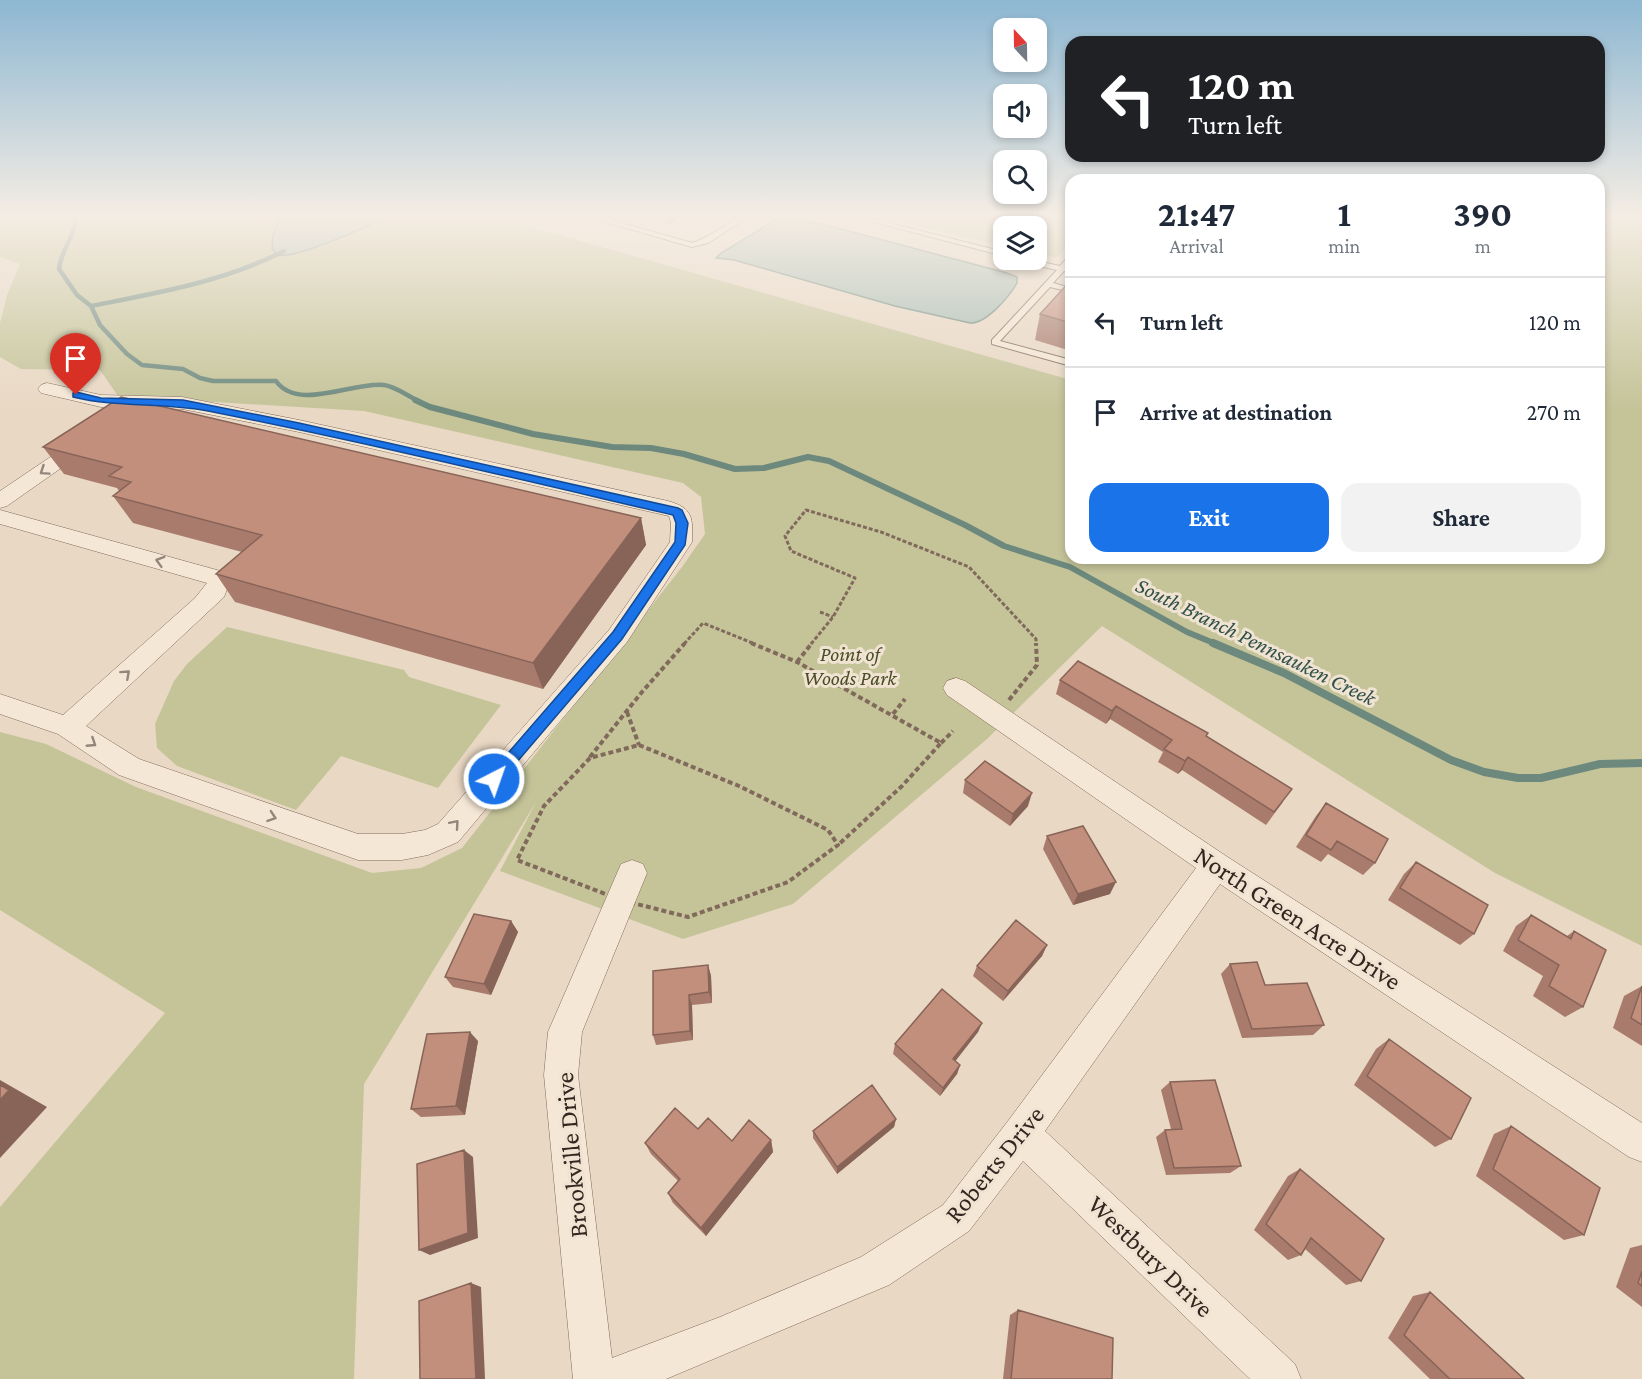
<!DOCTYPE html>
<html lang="en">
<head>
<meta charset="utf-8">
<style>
	:root { --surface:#fff; --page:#f2f2f3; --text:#1f2937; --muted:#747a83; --line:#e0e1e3; --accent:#1a73e8 }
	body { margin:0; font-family:"Crimson Pro",serif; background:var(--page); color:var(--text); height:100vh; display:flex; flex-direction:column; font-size:22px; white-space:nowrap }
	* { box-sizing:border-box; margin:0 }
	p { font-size:20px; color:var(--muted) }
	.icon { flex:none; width:33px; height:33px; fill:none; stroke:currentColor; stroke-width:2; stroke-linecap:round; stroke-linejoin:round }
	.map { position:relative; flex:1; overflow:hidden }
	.panel { position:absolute; left:1065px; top:174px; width:540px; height:390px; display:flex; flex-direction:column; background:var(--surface); border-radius:18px; box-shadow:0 3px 9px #0003 }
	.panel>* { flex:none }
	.top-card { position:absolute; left:1065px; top:36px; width:540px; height:126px; border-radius:18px; box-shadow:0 3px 9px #0003; background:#202124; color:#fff; overflow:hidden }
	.needle { width:39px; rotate:338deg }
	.buttons { position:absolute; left:993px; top:18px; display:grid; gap:12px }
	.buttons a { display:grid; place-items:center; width:54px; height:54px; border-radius:12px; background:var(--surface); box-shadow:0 3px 9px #0003; font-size:30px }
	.pin { position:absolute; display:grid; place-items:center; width:51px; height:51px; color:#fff; margin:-62px -26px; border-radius:50% 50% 50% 0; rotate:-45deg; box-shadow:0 0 6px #0007 }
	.pin .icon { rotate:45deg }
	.me { position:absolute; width:66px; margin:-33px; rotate:41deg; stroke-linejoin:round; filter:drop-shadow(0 0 4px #0008) }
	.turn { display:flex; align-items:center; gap:21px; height:126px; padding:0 24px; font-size:27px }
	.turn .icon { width:78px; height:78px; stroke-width:2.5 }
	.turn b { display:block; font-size:42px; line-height:51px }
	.eta { display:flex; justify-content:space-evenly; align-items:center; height:102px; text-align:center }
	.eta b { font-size:36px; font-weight:700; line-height:42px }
	.cta { display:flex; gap:12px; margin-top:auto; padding:12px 24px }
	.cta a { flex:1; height:69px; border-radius:18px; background:var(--accent); color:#fff; font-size:24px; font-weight:700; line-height:69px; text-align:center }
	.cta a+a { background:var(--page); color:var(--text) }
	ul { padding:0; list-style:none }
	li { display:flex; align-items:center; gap:18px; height:90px; padding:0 24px; border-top:2px solid var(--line) }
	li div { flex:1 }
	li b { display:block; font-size:22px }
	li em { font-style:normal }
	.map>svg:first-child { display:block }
	.green { fill:#c5c499 }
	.water { fill:#a5bcb2; stroke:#6d897e; stroke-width:1.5 }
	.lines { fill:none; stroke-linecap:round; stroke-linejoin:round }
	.stream-far2 { stroke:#6d897e; stroke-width:4.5 }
	.stream-far1 { stroke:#6d897e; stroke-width:6 }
	.stream { stroke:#6d897e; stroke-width:8 }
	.service-casing { stroke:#816a5c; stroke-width:2 }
	.minor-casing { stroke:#816a5c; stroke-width:1 }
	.path-far1 { stroke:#816a5c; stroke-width:3; stroke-dasharray:4 2; stroke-linecap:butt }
	.path { stroke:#816a5c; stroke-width:4; stroke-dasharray:5 3; stroke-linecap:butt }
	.service { fill:#f5e7d6; fill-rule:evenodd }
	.minor { fill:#f5e7d6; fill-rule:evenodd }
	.wall { fill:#a87b6c }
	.shaded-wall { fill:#886458 }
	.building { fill:#c38f7d; stroke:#886458; stroke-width:1.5 }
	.oneway { stroke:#94867a }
	.route { fill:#1a73e8; stroke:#114b97; stroke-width:1.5 }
	.labels { text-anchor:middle; stroke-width:6; stroke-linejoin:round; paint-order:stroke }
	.park-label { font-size:21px; font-style:italic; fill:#494d27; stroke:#f1e3d2 }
	.water-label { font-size:22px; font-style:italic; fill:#2f5149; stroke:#f1e3d2 }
	.near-street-label { font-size:26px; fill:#33251f; stroke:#f1e3d2 }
</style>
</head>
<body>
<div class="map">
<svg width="1642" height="1379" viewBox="0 0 1642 1379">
	<rect width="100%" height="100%" fill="#e9d8c4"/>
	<path class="green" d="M0,215h499l4,4 568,161v178h528v-343l43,1v730l-147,-73 -393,-247 -115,113 -194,165 -110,35 -183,-68 36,-69 -172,282 -10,295h-354v-172l165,-194 -165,-103v-178l46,12 90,43 236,86 49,-5 41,-20 220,-281 23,-33 -4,-37 -18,-14 -319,-72 -246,-15 -18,-26 -79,-1 -21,-12v-34l7,-28 13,-31 -20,-7z
		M871,215h200v28l-15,15 -19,-5 -1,-27h-32l-1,20z
		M227,627l177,43 5,7 92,28 -63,83 -97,-32 -45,54 -119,-44 -20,-18 -2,-24 19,-43 13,-17z"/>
	<path class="water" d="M281,215h109c-19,10 -95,45 -113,40l-5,-7 1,-13z
		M786,217l44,9 177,47 10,4v6c-8,14 -31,41 -47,40l-75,-17 -161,-46 -18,-2 5,-5 53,-32z"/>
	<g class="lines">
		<path class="stream-far2" d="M76,215c0,21 -15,34 -17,54l18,26 14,11 9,19 27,29 15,11 41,4 17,9 13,3h63c22,31 78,0 108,4 11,1 25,12 35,16
			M91,306c66,-13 132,-24 193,-55"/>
		<path class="stream-far1" d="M415,400l15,7 103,27 79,13 39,1 33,6 51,15 29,-1 44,-11 21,4 136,64 39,21 66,21 117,65 29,12"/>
		<path class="stream" d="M1213,643l71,30 167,87 33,12 34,6h23l59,-14 42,-1"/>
		<g class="service-casing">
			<path id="service" d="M582,215h11l99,28c21,-5 40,-28 60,-28l-44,28 -16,4z
				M847,215h11l146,37v4z
				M1068,257h3v6l-4,5 4,1v4l-7,-2 -11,12 18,5v4l-21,-5 -50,54 71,19v6l-79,-22v-4l65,-70 -35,-8v-2h10l28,6z"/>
		</g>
		<g class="minor-casing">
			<path id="minor" d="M47,383l54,12 81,2 117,23 369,81c25,7 25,17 24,41l-65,100 -169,200 -30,13 -26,5h-44l-239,-85 -61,-41 -58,-20v-20l63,21 132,-117 12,-15 -207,-59v-14l224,62 6,10 -6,15 -138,129 53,33 219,75h44l23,-4 13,-6 171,-194 61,-88 1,-19 -2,-7 -370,-84 -117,-23 -81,-2 -60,-14 -3,-4 3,-4z
				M84,437l7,2 3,4 -3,4 -84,59 -7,2v-17l77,-52z
				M956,678l9,3 261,175 416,267v39l-13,-5 -409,-273 -175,247 250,233 6,15h-51l-227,-218 -54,70 -80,54 -223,94h-93l-29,-304 4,-43 73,-168 11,-4 11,4 4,9 -65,159 -4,43 34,283 108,-41 141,-60 82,-52 65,-84 188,-253 -249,-173 -4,-7 4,-7z"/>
		</g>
		<path class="path-far1" d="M820,612l13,5
			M684,644l19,-21 52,21
			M811,644l22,-27 22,-39 -64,-27 -6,-15 21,-26 75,22 88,35 67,72v5"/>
		<path class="path" d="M751,643l46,19 144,81 -39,43 -64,59
			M797,662l15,-19
			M1009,700l28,-35 -1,-22
			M627,712l12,33
			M893,714l12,-15
			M941,743l12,-12
			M639,745l100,41 89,44 10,15 -50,37 -100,35 -67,-17 -104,-40 27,-54 46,-48z
			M590,757l52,-65 43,-49"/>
		<use href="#service" class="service"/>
		<use href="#minor" class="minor"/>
	</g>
	<path class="wall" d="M636,215h48l-15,9z
		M1071,280v71l-36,-11 5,-26z
		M43,447l598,71 5,27 -103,144 -308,-87 -19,-28 26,-22 -109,-29 -20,-27 6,-5 -2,-3 -53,-14z
		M1060,680l148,53 -2,3 77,66 -17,23 -84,-55 -4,4 -20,-12 5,-10 -53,-33 -4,5 -50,-30z
		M965,780l63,26 -18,20 -47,-33z
		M1326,803l49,60 -12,12 -35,-21 -7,8 -25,-15 20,-31z
		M1047,836l63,58 -37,11 -30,-56z
		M1416,862l58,72 -14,11 -72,-45 16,-26z
		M1531,915l36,21 7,-5 9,76 -18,10 -32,-21 10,-20 -40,-25 13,-25z
		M511,921l7,11 -27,63 -38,-8 -8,-10z
		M1047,945l-5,11 -39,45 -30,-25 4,-10z
		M1230,964l35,21 59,40 -11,10 -71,3 -21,-64z
		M708,965l3,11 1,27 -20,2 1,35 -37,5 -3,-10z
		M1642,986v60l-29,-18 11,-32z
		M982,1023l-4,9 -23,29 5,4 -3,9 -17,22 -47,-42 2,-10z
		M1389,1039l62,100 -16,8 -81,-62 22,-36z
		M478,1041l-13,74 -44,2 -10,-8z
		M1170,1082l71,84 -11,7 -64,2 -10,-38 9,-7 6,-1 -10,-39z
		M896,1119l-2,8 -57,47 -24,-36v-7z
		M1511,1126l73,109 -20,5 -88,-64 18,-42z
		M698,1129l34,12 39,-1 2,12 -67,84 -33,-33 -5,-10 10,-12 -27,-27 -6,-11z
		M1300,1169l61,112 -15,4 -41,-36 -4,6 -13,5 -34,-30 34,-54z
		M1642,1245v62l-26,-20 14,-39z
		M1430,1292l94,87h-94l-42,-41 25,-42z
		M1018,1310l94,69h-109l7,-64z"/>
	<path class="shaded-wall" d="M668,215h16l-15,9z
		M641,518l5,27 -103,144 -10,-26z
		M1116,706l-6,13 -4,5 6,-13z
		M1188,757l-6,13 -4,4 7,-13z
		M1032,793l-4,13 -18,20 3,-12z
		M1116,882l-6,12 -37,11 5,-11z
		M511,921l7,11 -27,63 -7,-11z
		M1047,945l-5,11 -39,45 5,-10z
		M708,965l3,11 1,27 -3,-11z
		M689,995l3,10 1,35 -3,-9z
		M982,1023l-4,9 -28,36 3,-9z
		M470,1032l8,9 -13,74 -9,-9z
		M960,1065l-3,9 -17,22 3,-8z
		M0,1080l47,27 -47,51z
		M896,1119l-2,8 -57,47v-7z
		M771,1140l2,12 -67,84 -5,-8z
		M464,1150l9,7 5,81 -48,17 -11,-5z
		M471,1283l10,4 4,92h-9z"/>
	<path class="building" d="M1071,280v43l-31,-9z
		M121,397l520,121 -108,145 -317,-89 46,-39 -149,-39 18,-14 -22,-6 13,-9 -79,-20z
		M1078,661l130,72 -2,3 86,53 -18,23 -86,-55 -3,4 -21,-12 8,-9 -56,-34 -4,5 -52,-31z
		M985,761l47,32 -19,21 -48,-34z
		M1326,803l62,36 -13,24 -38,-22 -6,9 -25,-15z
		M1083,826l33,56 -38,12 -31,-58z
		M1416,862l72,43 -14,29 -74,-46z
		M474,914l37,7 -27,63 -39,-7z
		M1531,915l40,24 3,-8 32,19 -23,57 -34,-21 10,-21 -41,-25z
		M1016,920l31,25 -39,46 -31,-25z
		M1257,962l8,23 42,-2 17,42 -72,4 -22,-65z
		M708,965l1,27 -20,3 1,36 -37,4v-64z
		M1642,986v39l-11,-7z
		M942,989l40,34 -29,36 7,6 -17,23 -48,-44z
		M470,1032l-14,74 -45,3 16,-75z
		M1389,1039l82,59 -20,41 -84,-63z
		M1215,1080l26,86 -67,2 -9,-38 17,-1 -12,-47z
		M0,1085l9,5 -9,10z
		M872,1085l24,34 -59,48 -24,-36z
		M675,1108l23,21 10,-11 24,23 17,-21 22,20 -70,88 -33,-35 12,-14 -35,-36z
		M1511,1126l89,62 -16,47 -91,-66z
		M464,1150l4,83 -49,17 -2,-86z
		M1300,1169l84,70 -23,42 -50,-43 -10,17 -35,-31z
		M1642,1271v15l-4,-3z
		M471,1283l5,96h-56l-1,-78z
		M1430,1292l94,87h-74l-46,-44z
		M1018,1310l95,28 -1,41h-101z"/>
	<defs><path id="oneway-chevron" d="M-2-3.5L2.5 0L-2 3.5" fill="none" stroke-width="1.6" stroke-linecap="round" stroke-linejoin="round" transform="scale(1.5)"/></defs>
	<g class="oneway">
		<use href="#oneway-chevron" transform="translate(44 471) rotate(146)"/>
		<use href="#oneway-chevron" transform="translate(160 561) rotate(-164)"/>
		<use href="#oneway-chevron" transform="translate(126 674) rotate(-42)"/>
		<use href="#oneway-chevron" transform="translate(92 743) rotate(33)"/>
		<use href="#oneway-chevron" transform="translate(272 817) rotate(19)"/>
		<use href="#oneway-chevron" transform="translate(455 824) rotate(-49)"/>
	</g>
	<linearGradient id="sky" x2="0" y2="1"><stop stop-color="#8db7d2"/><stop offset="0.53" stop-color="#f5ede4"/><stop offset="1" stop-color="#f5ede4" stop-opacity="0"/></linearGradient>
	<rect width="1642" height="408" fill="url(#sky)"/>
	<path class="route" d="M76,392l25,6 82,2 116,23 379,85 4,2 6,13 -3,22 -63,94 -123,144h-10l-2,-4 2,-4 124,-143 62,-90 1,-19 -3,-8c-155,-36 -309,-73 -465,-104 -45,-9 -91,-3 -135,-14v-4z"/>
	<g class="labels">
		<g class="park-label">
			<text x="850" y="661">Point of<tspan x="850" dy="24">Woods Park</tspan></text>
		</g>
		<g class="water-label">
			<text transform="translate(1256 641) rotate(26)" y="8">South Branch Pennsauken Creek</text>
		</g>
		<g class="near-street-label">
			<text transform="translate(1298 918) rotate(33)" y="9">North Green Acre Drive</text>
			<text transform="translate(571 1155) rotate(-95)" y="9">Brookville Drive</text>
			<text transform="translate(994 1164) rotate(-51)" y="9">Roberts Drive</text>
			<text transform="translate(1151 1256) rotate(44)" y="9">Westbury Drive</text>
		</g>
	</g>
</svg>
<div class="buttons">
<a><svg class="needle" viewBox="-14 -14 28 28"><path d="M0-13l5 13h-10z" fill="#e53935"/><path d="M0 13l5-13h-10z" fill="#747a83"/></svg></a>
<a><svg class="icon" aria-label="sound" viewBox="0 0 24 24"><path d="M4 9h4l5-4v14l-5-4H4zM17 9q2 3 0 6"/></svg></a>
<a><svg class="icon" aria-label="search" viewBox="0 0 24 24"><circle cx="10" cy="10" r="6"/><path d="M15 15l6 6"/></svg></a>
<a><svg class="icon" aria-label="layers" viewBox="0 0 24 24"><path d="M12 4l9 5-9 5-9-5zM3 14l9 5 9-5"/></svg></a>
</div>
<div class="pin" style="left:76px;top:395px;background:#d93025"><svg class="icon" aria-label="arrive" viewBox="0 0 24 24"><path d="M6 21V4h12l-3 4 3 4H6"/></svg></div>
<svg class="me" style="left:494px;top:779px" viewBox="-20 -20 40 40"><circle r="17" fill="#1a73e8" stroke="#fff" stroke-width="3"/><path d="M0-11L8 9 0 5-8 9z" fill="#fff"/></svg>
<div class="top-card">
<div class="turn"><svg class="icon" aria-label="left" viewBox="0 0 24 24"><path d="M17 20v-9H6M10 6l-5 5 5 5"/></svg><div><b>120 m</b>Turn left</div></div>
</div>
<section class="panel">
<div class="eta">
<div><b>21:47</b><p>Arrival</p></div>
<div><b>1</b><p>min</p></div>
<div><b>390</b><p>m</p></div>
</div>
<ul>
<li><svg class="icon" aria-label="left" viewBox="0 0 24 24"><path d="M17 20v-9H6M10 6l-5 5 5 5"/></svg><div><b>Turn left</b></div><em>120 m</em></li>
<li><svg class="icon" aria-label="arrive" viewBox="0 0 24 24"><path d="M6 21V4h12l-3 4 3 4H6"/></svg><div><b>Arrive at destination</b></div><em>270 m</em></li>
</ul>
<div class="cta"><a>Exit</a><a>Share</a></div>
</section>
</div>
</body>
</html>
